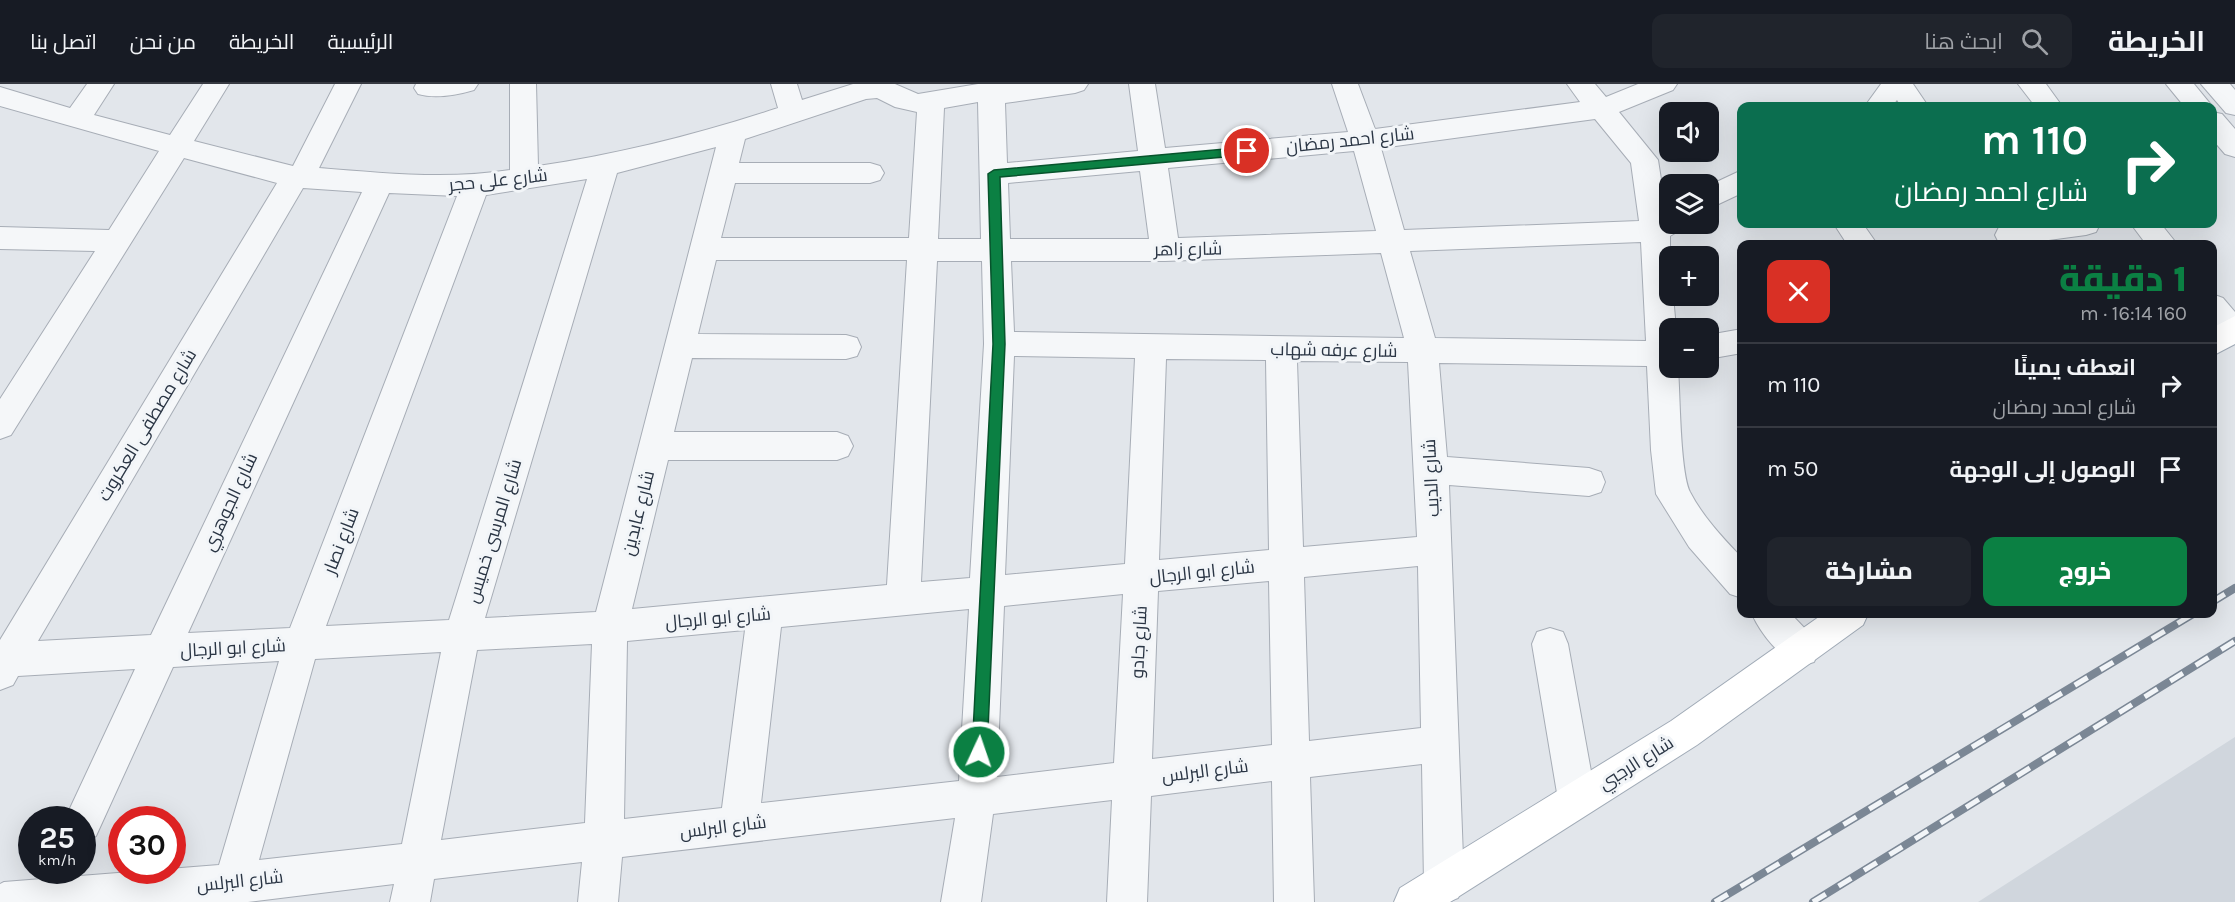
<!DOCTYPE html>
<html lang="ar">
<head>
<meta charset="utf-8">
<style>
	:root { --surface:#171b24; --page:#20242c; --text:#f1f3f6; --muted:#9ea1a6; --line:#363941; --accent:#0b8043 }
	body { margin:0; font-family:Karla,Cairo,sans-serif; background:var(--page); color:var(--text); direction:rtl; height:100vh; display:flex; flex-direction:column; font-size:22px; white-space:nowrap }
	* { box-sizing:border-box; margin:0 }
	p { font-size:20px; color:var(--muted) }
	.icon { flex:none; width:33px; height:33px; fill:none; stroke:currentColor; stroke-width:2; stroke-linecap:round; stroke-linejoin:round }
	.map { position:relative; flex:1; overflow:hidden; direction:ltr }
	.details { position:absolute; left:1737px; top:156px; width:480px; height:378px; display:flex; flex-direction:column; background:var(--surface); border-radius:12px; box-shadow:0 6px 24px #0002; direction:rtl }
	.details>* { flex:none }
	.banner { position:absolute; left:1737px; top:18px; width:480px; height:126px; border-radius:12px; box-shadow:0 6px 24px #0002; direction:rtl; background:#0b6e4f; color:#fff; overflow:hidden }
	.fabs { position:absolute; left:1659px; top:18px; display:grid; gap:12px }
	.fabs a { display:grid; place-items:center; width:60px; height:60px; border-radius:12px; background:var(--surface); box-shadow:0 6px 24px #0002; font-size:30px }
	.speed { position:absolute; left:18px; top:722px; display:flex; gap:12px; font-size:30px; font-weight:700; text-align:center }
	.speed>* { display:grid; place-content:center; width:78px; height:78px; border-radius:50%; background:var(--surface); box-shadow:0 6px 24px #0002; line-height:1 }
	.speed small { font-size:15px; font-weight:400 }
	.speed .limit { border:9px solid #d22; background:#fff; color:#111 }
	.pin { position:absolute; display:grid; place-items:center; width:51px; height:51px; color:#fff; margin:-26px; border:3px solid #fff; border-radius:50%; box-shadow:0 2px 6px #0007 }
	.me { position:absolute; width:66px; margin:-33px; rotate:3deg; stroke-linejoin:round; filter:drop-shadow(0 0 4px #0008) }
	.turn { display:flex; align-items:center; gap:21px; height:126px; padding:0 30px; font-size:27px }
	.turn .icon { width:78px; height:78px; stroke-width:2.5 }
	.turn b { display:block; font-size:42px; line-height:51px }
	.round { display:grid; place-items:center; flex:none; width:63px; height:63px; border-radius:12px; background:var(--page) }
	.overview { display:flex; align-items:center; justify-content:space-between; height:102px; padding:0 30px }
	h1 { font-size:36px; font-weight:800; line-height:45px; color:var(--accent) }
	.button { display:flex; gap:12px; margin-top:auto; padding:12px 30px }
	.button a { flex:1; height:69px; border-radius:12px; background:var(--accent); color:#fff; font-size:24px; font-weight:800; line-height:69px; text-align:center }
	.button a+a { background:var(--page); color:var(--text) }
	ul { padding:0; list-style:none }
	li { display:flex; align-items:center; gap:18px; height:84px; padding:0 30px; border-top:2px solid var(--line) }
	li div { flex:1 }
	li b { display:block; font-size:22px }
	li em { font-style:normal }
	header { display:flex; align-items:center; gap:36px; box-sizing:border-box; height:84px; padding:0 30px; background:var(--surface); border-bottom:2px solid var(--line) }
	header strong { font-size:28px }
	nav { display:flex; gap:33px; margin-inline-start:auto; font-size:21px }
	.search { width:420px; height:54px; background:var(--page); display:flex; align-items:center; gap:15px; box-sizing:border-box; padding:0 21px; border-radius:12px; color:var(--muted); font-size:22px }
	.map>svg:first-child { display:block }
	.built { fill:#d0d6dd }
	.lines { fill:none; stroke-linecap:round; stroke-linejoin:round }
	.minor-casing { stroke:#a7adb6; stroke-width:2 }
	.major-casing { stroke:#a1abb7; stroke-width:2 }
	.minor { fill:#f5f7f9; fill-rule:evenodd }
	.major { fill:#fff; fill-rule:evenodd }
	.rail-casing { stroke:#7b8795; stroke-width:8 }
	.rail { stroke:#f2f5f8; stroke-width:5; stroke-dasharray:15; stroke-linecap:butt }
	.route { fill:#0b8043; stroke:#07532c; stroke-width:1.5 }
	.labels { text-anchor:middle; stroke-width:6; stroke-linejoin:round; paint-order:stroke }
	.street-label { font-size:18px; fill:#2a3544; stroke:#f2f5f8 }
</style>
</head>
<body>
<header>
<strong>الخريطة</strong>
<div class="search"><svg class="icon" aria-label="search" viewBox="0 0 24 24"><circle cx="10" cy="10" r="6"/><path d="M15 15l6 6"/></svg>ابحث هنا</div>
<nav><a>الرئيسية</a><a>الخريطة</a><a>من نحن</a><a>اتصل بنا</a></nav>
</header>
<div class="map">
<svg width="2235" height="818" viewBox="0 0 2235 818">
	<rect width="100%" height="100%" fill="#e2e6eb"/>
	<path class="built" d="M2235,653v165h-257z"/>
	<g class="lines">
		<g class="minor-casing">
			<path id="minor" d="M87,0h27l-20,31 76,20 33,-51h26l-35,57 99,25 42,-82h26l-42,84c64,5 127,12 191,2v-86h26l2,82c82,-12 161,-32 240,-58l-7,-24h26l5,16 51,-16h42l23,10 60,-10h110l-4,6 -9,3 -70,10 2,60 131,-12 -9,-67h26l10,64 183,-16 -16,-48h26l17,45 205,-27 -13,-18h28l11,13 32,-13h39l-4,6 -54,22 39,48 8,52 4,-1v13h13l-3,6 -10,6v60h3l3,32h-6v40h8c2,26 2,103 12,124 13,25 33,46 52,66v40l-12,-4 -41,-47 -33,-53 -5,-44 -4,-84 -208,-3 8,94 142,11 12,4 4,10 -4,10 -12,4 -140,-11 15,399 -6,14 -10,4 -18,-4 -6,-14 -2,-120 -112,13 4,125h-40l-2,-121 -121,15 -4,106h-40l5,-102 -119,14 -12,88h-40l14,-84 -333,39 -4,45h-40l4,-40 -148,17 -4,23h-40l4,-18 -146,18h-248v-18l4,-2 215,-17 60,-204 -106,6 -77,169 -14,6v-23h-17l70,-150 -117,7 -5,9 -13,5v-50l277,-457 -93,-25 -173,277 -11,4v-40l95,-148 -95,-2v-22l109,3 50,-79 -159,-45v-19l70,21zM877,14l18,9 22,5 -8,126h-188l14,-55h135l10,-3 4,-7 -4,-7 -10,-3h-131l6,-24 121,-40zM978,18l3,137h-43l6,-131zM1595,35l36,44 8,58 -235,9 -23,-82zM716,63l-120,465 -111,6 132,-445zM1354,67l22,80 -198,7 -10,-70zM1140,87l9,68h-139l-2,-56zM587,95l-138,441 -123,6 160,-431zM303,104l59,4 -211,443 -113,6zM389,109l68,3 -167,432 -102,5zM1641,158l5,99 -211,-3 -25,-87zM1381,169l23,85 -390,-6 -3,-71h154zM716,176h191l-20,325 -255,24 36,-149h169l11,-4 5,-10 -5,-10 -11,-4h-163l18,-74 154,1 11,-3 4,-9 -4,-9 -11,-3 -148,-1zM937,177h45l2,83 -14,234 -49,4zM1014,272l121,2 -10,206 -120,11zM1166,275l100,1 3,190 -110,10zM1297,277l111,1 9,175 -114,10zM1418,482l3,162 -112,13 -5,-164zM1269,497l3,164 -120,14 6,-168zM1123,510l-9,169 -117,14 7,-171zM969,525l-10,172 -198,22 20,-176zM745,546l-23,178 -98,11 3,-178zM592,560l-7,179 -144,17 36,-190zM441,568l-39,192 -143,16 56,-201z
				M416,0h62l-4,6c-17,5 -39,9 -56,4l-4,-6z
				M1881,0h32l15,22h-27l-4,-6 -5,6h-27z
				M2018,0h28l16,22h-27z
				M2166,0h28l18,22h-28z
				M2201,0h29l5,6v25l-9,-2z
				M2212,28l10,2 13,15v28l-10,-3 -13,-15z
				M1742,86v23l-34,16v-23z
				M1834,140h29l14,20h-30z
				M2014,140h86l-4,8 -10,3 -68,9 -19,-1 -4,-8 4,-8z
				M2131,140h30l16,20h-31z
				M2212,210l11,4 12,14v29l-14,-3 -9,-10z
				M1742,245v24l-34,6v-24z
				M1752,530h39l23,24 5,12 -5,12 -13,4c-21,-8 -40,-32 -49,-52z
				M1550,544l13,4 5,12 28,155 -6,13 -13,6 -13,-6 -6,-13 -26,-155 5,-12z"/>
		</g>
		<g class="major-casing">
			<path id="major" d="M2235,232v28l-23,12v-28z
				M1823,530h45l-5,11 -166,120 -247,157h-56l6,-14 271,-167z"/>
		</g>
		<use href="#minor" class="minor"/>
		<use href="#major" class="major"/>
		<g class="rail-casing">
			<path id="rail" d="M2212,518l23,-14
				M1715,818l478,-288
				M1813,818l422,-261"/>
		</g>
		<use href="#rail" class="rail"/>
	</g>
	<path class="route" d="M1247,63l5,4 -5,4 -247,22 5,167 -18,408 -2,5 -6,2 -5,-2 -2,-5 21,-408 -5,-170 6,-4z"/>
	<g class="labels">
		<g class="street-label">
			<text transform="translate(1350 56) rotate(-6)" y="6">شارع احمد رمضان</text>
			<text transform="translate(498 96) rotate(-6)" y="6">شارع على حجر</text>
			<text transform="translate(1188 165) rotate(-1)" y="6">شارع زاهر</text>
			<text transform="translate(1334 266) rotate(1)" y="6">شارع عرفه شهاب</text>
			<text transform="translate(147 341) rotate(-59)" y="6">شارع مصطفى العكروت</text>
			<text transform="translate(1431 394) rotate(-93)" y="6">شارع الديب</text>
			<text transform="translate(230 418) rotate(-65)" y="6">شارع الجوهري</text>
			<text transform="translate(638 429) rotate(-76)" y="6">شارع عابدين</text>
			<text transform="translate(494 447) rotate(-73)" y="6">شارع المرسى خميس</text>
			<text transform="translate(341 457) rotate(-69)" y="6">شارع نصار</text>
			<text transform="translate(1202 488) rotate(-6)" y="6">شارع ابو الرجال</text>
			<text transform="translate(718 534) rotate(-5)" y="6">شارع ابو الرجال</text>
			<text transform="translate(1139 558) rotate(-87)" y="6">شارع جادو</text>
			<text transform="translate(233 564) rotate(-3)" y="6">شارع ابو الرجال</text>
			<text transform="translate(1636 679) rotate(-32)" y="6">شارع الرجبي</text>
			<text transform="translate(1205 687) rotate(-7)" y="6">شارع البرلس</text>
			<text transform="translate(723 743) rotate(-7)" y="6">شارع البرلس</text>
			<text transform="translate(240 797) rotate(-6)" y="6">شارع البرلس</text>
		</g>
	</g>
</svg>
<div class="fabs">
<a><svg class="icon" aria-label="sound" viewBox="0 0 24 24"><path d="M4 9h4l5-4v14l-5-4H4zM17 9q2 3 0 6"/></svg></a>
<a><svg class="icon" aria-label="layers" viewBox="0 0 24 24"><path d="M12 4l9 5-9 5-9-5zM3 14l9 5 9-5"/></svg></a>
<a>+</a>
<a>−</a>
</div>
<div class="speed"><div>25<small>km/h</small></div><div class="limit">30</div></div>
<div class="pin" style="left:1247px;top:67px;background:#d93025"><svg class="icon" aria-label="arrive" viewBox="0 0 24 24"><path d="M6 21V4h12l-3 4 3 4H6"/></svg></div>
<svg class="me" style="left:979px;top:668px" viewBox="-20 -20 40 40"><circle r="17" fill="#0b8043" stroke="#fff" stroke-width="3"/><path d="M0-11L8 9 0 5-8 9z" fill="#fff"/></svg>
<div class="banner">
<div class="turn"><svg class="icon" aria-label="right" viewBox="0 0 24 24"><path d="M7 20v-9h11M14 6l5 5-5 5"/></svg><div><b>110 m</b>شارع احمد رمضان</div></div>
</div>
<section class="details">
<div class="overview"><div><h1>1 دقيقة</h1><p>160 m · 16:14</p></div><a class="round" style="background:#d93025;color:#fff"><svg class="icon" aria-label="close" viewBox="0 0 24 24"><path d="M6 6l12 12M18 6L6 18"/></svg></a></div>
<ul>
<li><svg class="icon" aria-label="right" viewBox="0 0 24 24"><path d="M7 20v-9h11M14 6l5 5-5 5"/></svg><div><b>انعطف يمينًا</b><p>شارع احمد رمضان</p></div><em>110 m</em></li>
<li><svg class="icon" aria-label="arrive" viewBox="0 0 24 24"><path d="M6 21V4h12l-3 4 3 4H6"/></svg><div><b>الوصول إلى الوجهة</b></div><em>50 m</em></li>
</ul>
<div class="button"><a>خروج</a><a>مشاركة</a></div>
</section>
</div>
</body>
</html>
